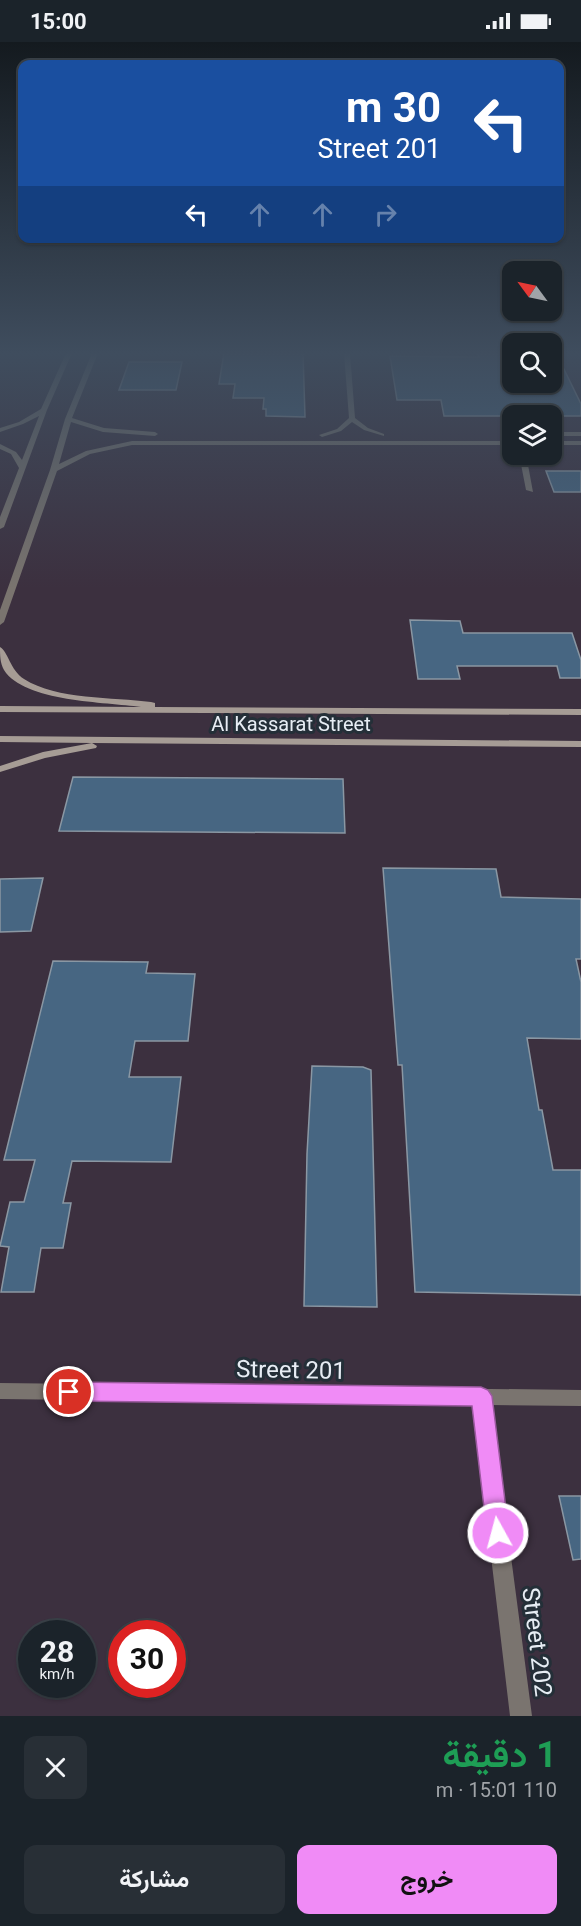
<!DOCTYPE html>
<html lang="ar">
<head>
<meta charset="utf-8">
<style>
	:root { --surface:#1b232a; --page:#282f36; --text:#f1f3f6; --muted:#a0a4a8; --line:#394047; --accent:#f08bf6 }
	body { margin:0; font-family:Roboto,Vazirmatn,sans-serif; background:var(--page); color:var(--text); direction:rtl; height:100vh; display:flex; flex-direction:column; font-size:22px; white-space:nowrap }
	* { box-sizing:border-box; margin:0 }
	p { font-size:20px; color:var(--muted) }
	.icon { flex:none; width:33px; height:33px; fill:none; stroke:currentColor; stroke-width:2; stroke-linecap:round; stroke-linejoin:round }
	.map { position:relative; height:1674px; overflow:hidden; direction:ltr }
	.side { display:flex; flex-direction:column; background:var(--surface); flex:1 }
	.side>* { flex:none }
	.top-card { position:absolute; left:18px; top:18px; width:546px; height:183px; border-radius:12px; box-shadow:0 2px 4px #0004,0 0 0 2px var(--line); direction:rtl; background:#1a4fa0; color:#fff; overflow:hidden }
	.needle { width:39px; rotate:303deg }
	.buttons { position:absolute; left:502px; top:219px; display:grid; gap:12px }
	.buttons a { display:grid; place-items:center; width:60px; height:60px; border-radius:12px; background:var(--surface); box-shadow:0 2px 4px #0004,0 0 0 2px var(--line); font-size:30px }
	.speed { position:absolute; left:18px; top:1578px; display:flex; gap:12px; font-size:30px; font-weight:700; text-align:center }
	.speed>* { display:grid; place-content:center; width:78px; height:78px; border-radius:50%; background:var(--surface); box-shadow:0 2px 4px #0004,0 0 0 2px var(--line); line-height:1 }
	.speed small { font-size:15px; font-weight:400 }
	.speed .limit { border:9px solid #d22; background:#fff; color:#111 }
	.pin { position:absolute; display:grid; place-items:center; width:51px; height:51px; color:#fff; margin:-26px; border:3px solid #fff; border-radius:50%; box-shadow:0 2px 6px #0007 }
	.me { position:absolute; width:66px; margin:-33px; rotate:353deg; stroke-linejoin:round; filter:drop-shadow(0 0 4px #0008) }
	.turn { display:flex; align-items:center; gap:21px; height:126px; padding:0 24px; font-size:27px }
	.turn .icon { width:78px; height:78px; stroke-width:2.5 }
	.turn b { display:block; font-size:42px; line-height:51px }
	.lanes { display:flex; align-items:center; height:57px; padding:0 24px; background:#0003; justify-content:center; gap:30px; direction:ltr }
	.lanes .off { opacity:.35 }
	.round { display:grid; place-items:center; flex:none; width:63px; height:63px; border-radius:12px; background:var(--page) }
	.head { display:flex; align-items:center; justify-content:space-between; height:102px; padding:0 24px }
	h1 { font-size:36px; font-weight:700; line-height:45px; color:#1e9e55 }
	.button { display:flex; gap:12px; margin-top:auto; padding:12px 24px }
	.button a { flex:1; height:69px; border-radius:12px; background:var(--accent); color:#111; font-size:24px; font-weight:700; line-height:69px; text-align:center }
	.button a+a { background:var(--page); color:var(--text) }
	.status { display:flex; justify-content:space-between; align-items:center; height:42px; padding:0 30px; background:var(--surface); direction:ltr }
	.status svg { height:16px; fill:currentColor }
	.map>svg:first-child { display:block }
	.industrial { fill:#3c303f; fill-rule:evenodd }
	.building { fill:#476682; stroke:#8a97a3; stroke-width:1.5 }
	.lines { fill:none; stroke-linecap:round; stroke-linejoin:round }
	.street { fill:#7a746f; fill-rule:evenodd }
	.secondary { fill:#a69c95; fill-rule:evenodd }
	.route { fill:#f08bf6; stroke:#9c5aa0; stroke-width:1.5 }
	.labels { text-anchor:middle; stroke-width:6; stroke-linejoin:round; paint-order:stroke }
	.street-label { font-size:20px; fill:#e7edf4; stroke:#242f38 }
	.near-street-label { font-size:24px; fill:#e7edf4; stroke:#242f38 }
</style>
</head>
<body>
<div class="status"><b>15:00</b><svg viewBox="0 0 49 12"><path d="M0 12V9h3v3zM5 12V6h3v6zM10 12V3h3v9zM15 12V0h3v12zM26 1h20v11H26zM47 4h2v5h-2z"/></svg></div>
<div class="map">
<svg width="581" height="1674" viewBox="0 0 581 1674">
	<rect width="100%" height="100%" fill="#242f38"/>
	<path class="industrial" d="M0,311h513v29h39v-29h29v1363h-581zM513,374h39v38h-39zM32,1592h50v50h-50zM122,1592h50v50h-50z"/>
	<path class="building" d="M224,311h79l2,64 -39,-1v-7h-3l1,-11h-31l2,-14h-16z
		M478,311h22l12,31h40v-31h4l25,51v12h-137l-3,-16h-44l-7,-44 89,1z
		M129,320h53l-6,28h-57z
		M546,429h35v21h-27z
		M410,578l50,1 3,12h109l9,27v18h-21l-3,-12h-100l3,13h-42z
		M73,735l270,2 2,54 -286,-2z
		M383,826l113,1 5,28 80,2v60h-5l5,23v57l-54,-1 12,72h3l11,60h28v125l-166,-3 -13,-227h-4z
		M43,836l-12,53 -31,1v-53z
		M53,919l95,1 -2,11 49,1 -7,67h-53l-6,36h52l-10,85 -99,-1 -9,42h8l-8,45h-22l-7,44h-33l8,-45 -9,-1 10,-44h14l11,-42h-31z
		M312,1024l51,1 8,3 6,237 -73,-1 3,-152z
		M559,1454h22v63l-8,1z"/>
	<g class="lines">
		<path class="street" d="M66,311h6l-25,57 -43,117 -4,2v-12l19,-49 -8,-14 -11,-5v-5l16,8 6,8 17,-44 -16,8 -23,8v-4l19,-6 22,-13z
			M92,311h6l-26,65 32,10 51,4 3,2 -3,2 -52,-4 -32,-10 -12,42 27,-13 46,-10h381v4h-381l-42,9 -33,17 -53,151 -4,3v-15l50,-140 15,-51z
			M344,311h6l5,65 13,10 16,6v2l-20,-6 -12,-8 -11,9 -19,6 -3,-2 18,-6 12,-11z
			M552,390h29v4h-29z
			M552,399h29v4h-29z
			M519,412h7l7,38 -7,-2z
			M0,1341l581,7v16l-90,-1 41,311h-22l-37,-311 -473,-6z"/>
		<path class="secondary" d="M0,605c8,4 10,23 24,32 33,21 89,18 127,23l4,1v4l426,2v6l-581,-3v-6l141,1c-35,-5 -117,-5 -137,-37 -4,-7 -4,-15 -4,-23z
			M0,694l581,5v6l-489,-4 5,3 -1,2 -51,10 -45,14v-6l43,-14 49,-9 -92,-1z"/>
	</g>
	<linearGradient id="sky" x2="0" y2="1"><stop stop-color="#141a1f"/><stop offset="0.57" stop-color="#3f4d5e"/><stop offset="1" stop-color="#3f4d5e" stop-opacity="0"/></linearGradient>
	<rect width="581" height="546" fill="url(#sky)"/>
	<path class="route" d="M69,1340l412,5 7,3 4,6 17,137 -3,8 -8,4 -8,-4 -3,-8 -15,-127 -403,-5 -8,-3 -3,-6 3,-7z"/>
	<g class="labels">
		<g class="street-label">
			<text x="291" y="689">Al Kassarat Street</text>
		</g>
		<g class="near-street-label">
			<text transform="translate(291 1328) rotate(1)" y="8">Street 201</text>
			<text transform="translate(537 1600) rotate(83)" y="8">Street 202</text>
		</g>
	</g>
</svg>
<div class="buttons">
<a><svg class="needle" viewBox="-14 -14 28 28"><path d="M0-13l5 13h-10z" fill="#e53935"/><path d="M0 13l5-13h-10z" fill="#a0a4a8"/></svg></a>
<a><svg class="icon" aria-label="search" viewBox="0 0 24 24"><circle cx="10" cy="10" r="6"/><path d="M15 15l6 6"/></svg></a>
<a><svg class="icon" aria-label="layers" viewBox="0 0 24 24"><path d="M12 4l9 5-9 5-9-5zM3 14l9 5 9-5"/></svg></a>
</div>
<div class="speed"><div>28<small>km/h</small></div><div class="limit">30</div></div>
<div class="pin" style="left:69px;top:1350px;background:#d93025"><svg class="icon" aria-label="arrive" viewBox="0 0 24 24"><path d="M6 21V4h12l-3 4 3 4H6"/></svg></div>
<svg class="me" style="left:498px;top:1491px" viewBox="-20 -20 40 40"><circle r="17" fill="#f08bf6" stroke="#fff" stroke-width="3"/><path d="M0-11L8 9 0 5-8 9z" fill="#fff"/></svg>
<div class="top-card">
<div class="turn"><svg class="icon" aria-label="left" viewBox="0 0 24 24"><path d="M17 20v-9H6M10 6l-5 5 5 5"/></svg><div><b>30 m</b>Street 201</div></div>
<div class="lanes"><svg class="icon" aria-label="left" viewBox="0 0 24 24"><path d="M17 20v-9H6M10 6l-5 5 5 5"/></svg><svg class="icon off" aria-label="ahead" viewBox="0 0 24 24"><path d="M12 20V5M6 11l6-6 6 6"/></svg><svg class="icon off" aria-label="ahead" viewBox="0 0 24 24"><path d="M12 20V5M6 11l6-6 6 6"/></svg><svg class="icon off" aria-label="right" viewBox="0 0 24 24"><path d="M7 20v-9h11M14 6l5 5-5 5"/></svg></div>
</div>
</div>
<section class="side">
<div class="head"><div><h1>1 دقيقة</h1><p>110 m · 15:01</p></div><a class="round"><svg class="icon" aria-label="close" viewBox="0 0 24 24"><path d="M6 6l12 12M18 6L6 18"/></svg></a></div>
<div class="button"><a>خروج</a><a>مشاركة</a></div>
</section>
</body>
</html>
